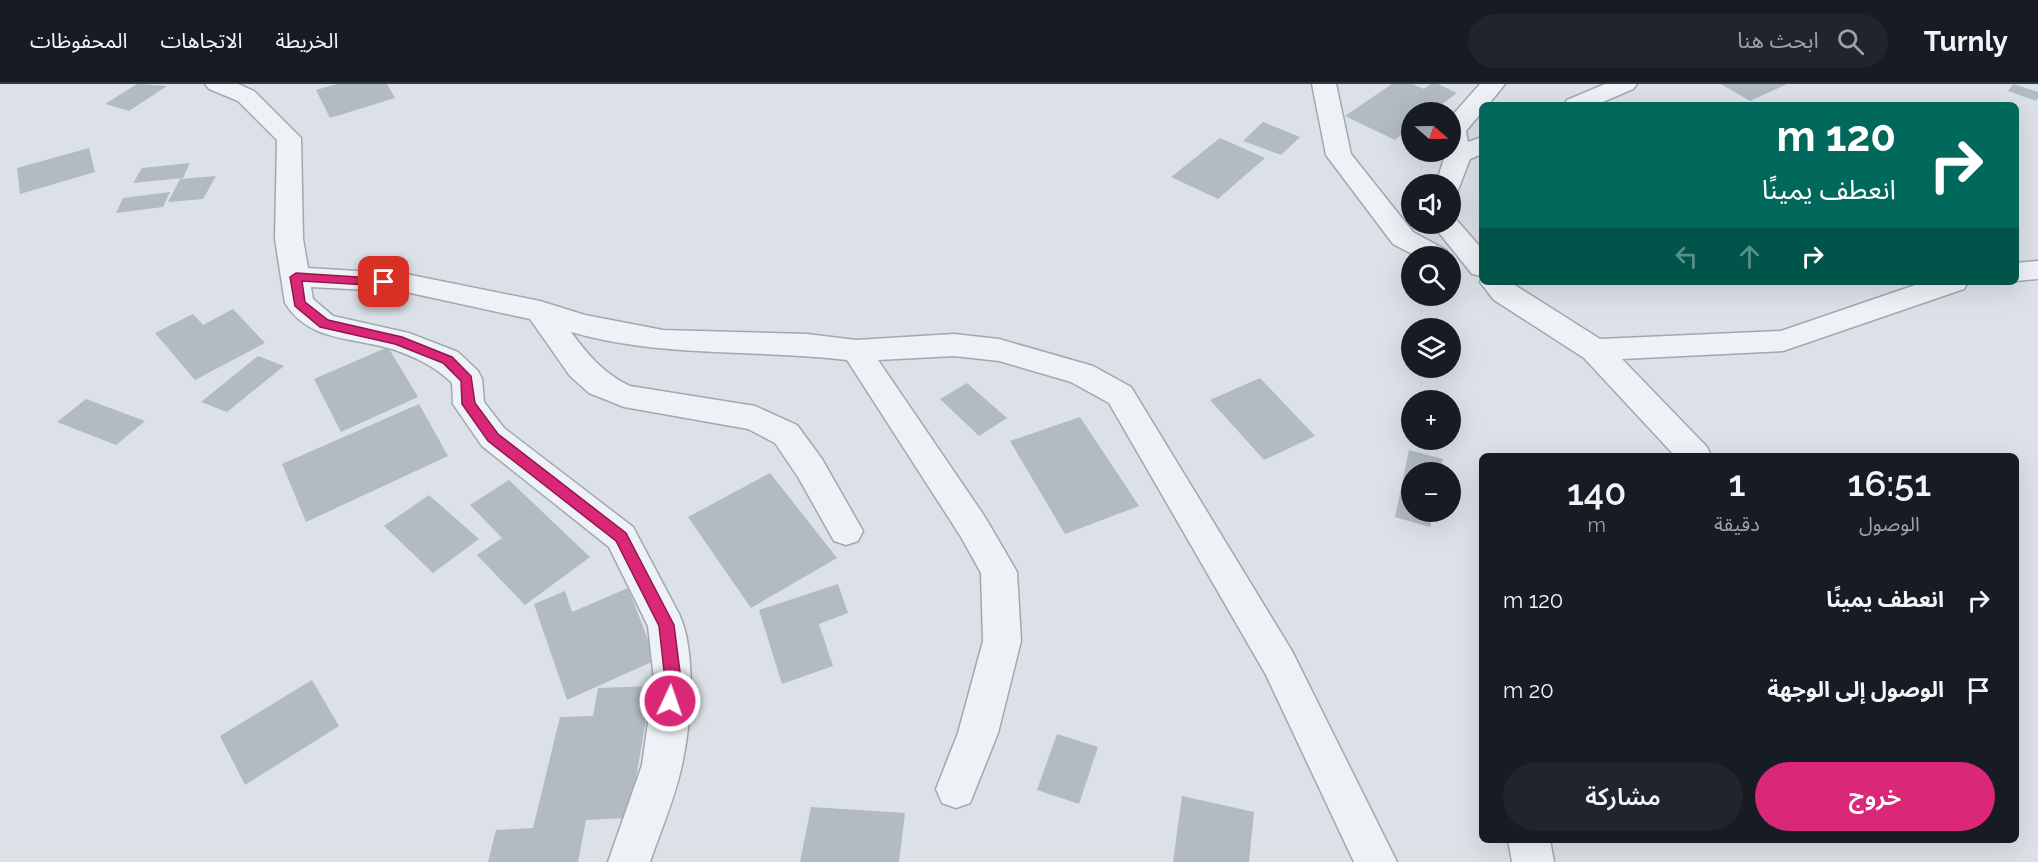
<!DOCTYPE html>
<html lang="ar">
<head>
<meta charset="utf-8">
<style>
	:root { --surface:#171b24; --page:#20242c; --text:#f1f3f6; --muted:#9ea1a6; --line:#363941; --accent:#db2777 }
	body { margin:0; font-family:Raleway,"Noto Sans Arabic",sans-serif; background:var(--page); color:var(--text); direction:rtl; height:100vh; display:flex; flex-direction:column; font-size:22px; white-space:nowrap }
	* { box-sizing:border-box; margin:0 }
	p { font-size:20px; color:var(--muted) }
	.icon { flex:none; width:33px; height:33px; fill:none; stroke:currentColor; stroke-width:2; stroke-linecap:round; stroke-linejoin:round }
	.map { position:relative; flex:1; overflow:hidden; direction:ltr }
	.drawer { position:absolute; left:1479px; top:369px; width:540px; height:390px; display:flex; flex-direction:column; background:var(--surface); border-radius:9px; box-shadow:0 6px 24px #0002; direction:rtl }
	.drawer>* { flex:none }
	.top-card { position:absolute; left:1479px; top:18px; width:540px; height:183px; border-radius:9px; box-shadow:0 6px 24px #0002; direction:rtl; background:#00695c; color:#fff; overflow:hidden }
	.needle { width:39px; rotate:110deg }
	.buttons { position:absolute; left:1401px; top:18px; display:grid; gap:12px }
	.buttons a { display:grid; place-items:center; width:60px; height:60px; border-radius:50%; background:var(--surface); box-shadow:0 6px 24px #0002; font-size:30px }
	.pin { position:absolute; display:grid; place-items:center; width:51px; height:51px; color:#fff; margin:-26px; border-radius:12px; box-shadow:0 3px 9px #0006 }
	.me { position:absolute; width:66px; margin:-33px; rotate:3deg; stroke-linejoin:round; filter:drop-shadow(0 0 4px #0008) }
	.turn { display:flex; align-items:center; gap:21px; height:126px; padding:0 24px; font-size:27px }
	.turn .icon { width:78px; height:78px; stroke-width:2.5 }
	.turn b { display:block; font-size:42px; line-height:51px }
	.lanes { display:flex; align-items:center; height:57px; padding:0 24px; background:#0003; justify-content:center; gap:30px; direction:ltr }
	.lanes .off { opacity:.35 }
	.eta { display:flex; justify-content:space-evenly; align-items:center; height:102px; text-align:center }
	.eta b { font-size:36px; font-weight:600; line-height:42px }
	.action { display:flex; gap:12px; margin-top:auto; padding:12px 24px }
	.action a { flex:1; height:69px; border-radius:36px; background:var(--accent); color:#fff; font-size:24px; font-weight:600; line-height:69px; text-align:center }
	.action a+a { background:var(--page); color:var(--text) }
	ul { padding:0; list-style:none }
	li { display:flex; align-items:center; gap:18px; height:90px; padding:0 24px }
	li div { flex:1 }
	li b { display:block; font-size:22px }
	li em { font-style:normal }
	header { display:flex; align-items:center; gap:36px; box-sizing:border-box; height:84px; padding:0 30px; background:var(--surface); border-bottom:2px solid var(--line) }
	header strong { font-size:28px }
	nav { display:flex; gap:33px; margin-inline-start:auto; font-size:21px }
	.search { width:420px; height:54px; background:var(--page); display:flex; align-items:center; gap:15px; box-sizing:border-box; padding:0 21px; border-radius:33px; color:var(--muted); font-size:22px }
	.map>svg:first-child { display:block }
	.building { fill:#b2bac4 }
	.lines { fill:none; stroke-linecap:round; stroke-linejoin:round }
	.street-casing { stroke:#a0a8b1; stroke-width:3 }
	.street { fill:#eef1f5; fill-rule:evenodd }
	.route { fill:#db2777; stroke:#8e194d; stroke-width:1.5 }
</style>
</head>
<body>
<header>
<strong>Turnly</strong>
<div class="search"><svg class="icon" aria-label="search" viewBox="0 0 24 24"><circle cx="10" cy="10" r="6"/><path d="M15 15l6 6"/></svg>ابحث هنا</div>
<nav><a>الخريطة</a><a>الاتجاهات</a><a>المحفوظات</a></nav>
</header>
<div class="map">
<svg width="2038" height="778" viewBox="0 0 2038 778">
	<rect width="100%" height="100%" fill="#dbe1e7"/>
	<path class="building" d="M137,0l30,2 -38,25 -24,-7z
		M337,0h50l8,14 -65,20 -14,-28z
		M1392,0h20l12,5 7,-5h7l19,9 -26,19h-19v15l-17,13 -50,-24z
		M1721,0h66l-37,17z
		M2013,0l25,8v6l-2,3 -28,-10z
		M1263,38l37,15 -19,18 -38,-14z
		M1220,54l45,20 -47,41 -47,-22z
		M89,64l6,24 -75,22 -3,-26z
		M190,79l-7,15 -50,5 9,-15z
		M216,92l-13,23 -35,3 12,-23z
		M170,108l-7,15 -47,6 7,-15z
		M233,225l32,34 -70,37 -40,-47 38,-19 10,11z
		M388,263l30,50 -77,35 -27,-53z
		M258,272l26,10 -57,46 -26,-10z
		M1260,294l55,58 -51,24 -54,-60z
		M967,299l40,35 -28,18 -39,-37z
		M86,315l59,22 -29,24 -59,-23z
		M419,320l29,52 -142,66 -24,-58z
		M1080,333l59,89 -74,28 -55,-93z
		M1409,366l34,9 -3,13h-28v40h21l-3,15 -35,-10z
		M770,389l67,85 -86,50 -63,-91z
		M509,396l81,77 -65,48 -48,-50 25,-17 -32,-33z
		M429,411l50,44 -46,34 -49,-47z
		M838,500l10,29 -29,11 14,42 -51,18 -23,-74z
		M628,504l28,72 -89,40 -33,-96 31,-13 7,21z
		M312,596l27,46 -94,59 -25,-49z
		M652,602l-23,132 -43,2 -8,42h-90l8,-32 37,-2 27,-111 33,-1 5,-28z
		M1057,650l41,13 -19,57 -42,-14z
		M1182,712l72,16 -5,50h-76z
		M811,723l94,6 -6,49h-99z"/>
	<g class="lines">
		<g class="street-casing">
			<path id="street" d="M205,0h33l16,7 47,47 2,101 5,29 98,6 134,27 45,14 78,15 144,4 49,6 98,-6 45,5 94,27 38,21 161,264 105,211h-43l-88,-187 -157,-272 -38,-21 -72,-21 -45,-5 -76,4 107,157 32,55 4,69 -23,92 -28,70 -14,5 -14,-5 -6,-14 22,-56 25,-92 -2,-68 -20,-36 -114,-177c-92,-11 -186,-2 -276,-28 17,23 32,41 59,54l125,20 42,19 25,34 41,72 -5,10 -12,4 -12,-4 -36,-64 -23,-34 -27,-14 -124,-22 -35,-14 -19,-17 -40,-57 -124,-27 -95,-5 2,12 20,17 76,17 49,19 20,19 4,8 2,23 20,26 129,99 46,87c18,38 12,109 3,151 -7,33 -21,65 -32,97h-42l34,-97 12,-85 -6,-54 -39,-79 -127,-101 -29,-42 -1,-21c-17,-17 -37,-26 -60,-34 -39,-12 -83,-7 -107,-46l-10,-64 2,-99 -39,-39 -29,-12z
				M1312,0h24l15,70 62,78 33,18 4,6h-34l-23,-12 -67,-89z
				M1480,0h25l-17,21h-6v7l-16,19 2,11 14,-5v17l-12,5 -12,31 -8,2v-8h-14l10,-32h4v-34z
				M1605,0h32l-4,5 -37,16h-32l3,-5z
				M1450,133l5,1 27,31v27l-10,-2 -40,-50h18z
				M2038,177v18l-22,2v-18z
				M1482,194v4h28l90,57 181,-8 143,-49h44l-4,7 -181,62 -161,8 85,88 4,9h-36l-91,-98 -90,-58 -14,-18z
				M1508,756h42l4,22h-42z"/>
		</g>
		<use href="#street" class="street"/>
	</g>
	<path class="route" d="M296,189l92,6 2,3 -6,4 -82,-5 3,21 23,18 74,17 50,20 19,19 4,27 23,31 128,99 48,92 7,55 -5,26 -6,2 -5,-2 -3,-5 3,-21 -6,-54 -43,-85 -128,-100 -26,-37 -1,-23 -18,-18 -48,-19 -75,-17 -25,-21 -5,-29z"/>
</svg>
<div class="buttons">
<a><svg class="needle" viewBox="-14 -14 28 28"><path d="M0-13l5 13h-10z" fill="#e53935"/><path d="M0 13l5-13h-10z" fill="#9ea1a6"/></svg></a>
<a><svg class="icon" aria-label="sound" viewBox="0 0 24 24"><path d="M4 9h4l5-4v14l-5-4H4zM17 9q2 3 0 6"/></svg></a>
<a><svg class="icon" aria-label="search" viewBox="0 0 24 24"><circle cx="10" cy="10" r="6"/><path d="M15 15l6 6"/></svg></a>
<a><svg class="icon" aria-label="layers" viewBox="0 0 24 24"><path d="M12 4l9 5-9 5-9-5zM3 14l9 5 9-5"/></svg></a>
<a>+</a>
<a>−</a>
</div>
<div class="pin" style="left:384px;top:198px;background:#d93025"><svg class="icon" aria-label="arrive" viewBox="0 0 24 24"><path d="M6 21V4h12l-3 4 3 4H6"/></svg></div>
<svg class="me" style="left:670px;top:617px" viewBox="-20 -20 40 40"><circle r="17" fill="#db2777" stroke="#fff" stroke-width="3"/><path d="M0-11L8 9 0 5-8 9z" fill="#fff"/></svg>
<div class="top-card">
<div class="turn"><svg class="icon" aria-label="right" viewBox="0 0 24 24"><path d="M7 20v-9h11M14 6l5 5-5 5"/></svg><div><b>120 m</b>انعطف يمينًا</div></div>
<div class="lanes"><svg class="icon off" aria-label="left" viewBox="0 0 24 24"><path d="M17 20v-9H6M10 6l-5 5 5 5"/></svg><svg class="icon off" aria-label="ahead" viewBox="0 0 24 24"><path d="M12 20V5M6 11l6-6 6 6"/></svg><svg class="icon" aria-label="right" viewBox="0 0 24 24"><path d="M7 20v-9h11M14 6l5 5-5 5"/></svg></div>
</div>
<section class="drawer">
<div class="eta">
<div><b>16:51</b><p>الوصول</p></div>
<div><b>1</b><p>دقيقة</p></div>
<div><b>140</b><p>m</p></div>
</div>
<ul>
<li><svg class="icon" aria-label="right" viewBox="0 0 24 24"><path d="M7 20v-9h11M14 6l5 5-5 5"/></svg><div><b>انعطف يمينًا</b></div><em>120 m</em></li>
<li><svg class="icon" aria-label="arrive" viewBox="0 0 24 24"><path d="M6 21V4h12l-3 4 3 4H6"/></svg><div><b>الوصول إلى الوجهة</b></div><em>20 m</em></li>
</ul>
<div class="action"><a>خروج</a><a>مشاركة</a></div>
</section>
</div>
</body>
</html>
